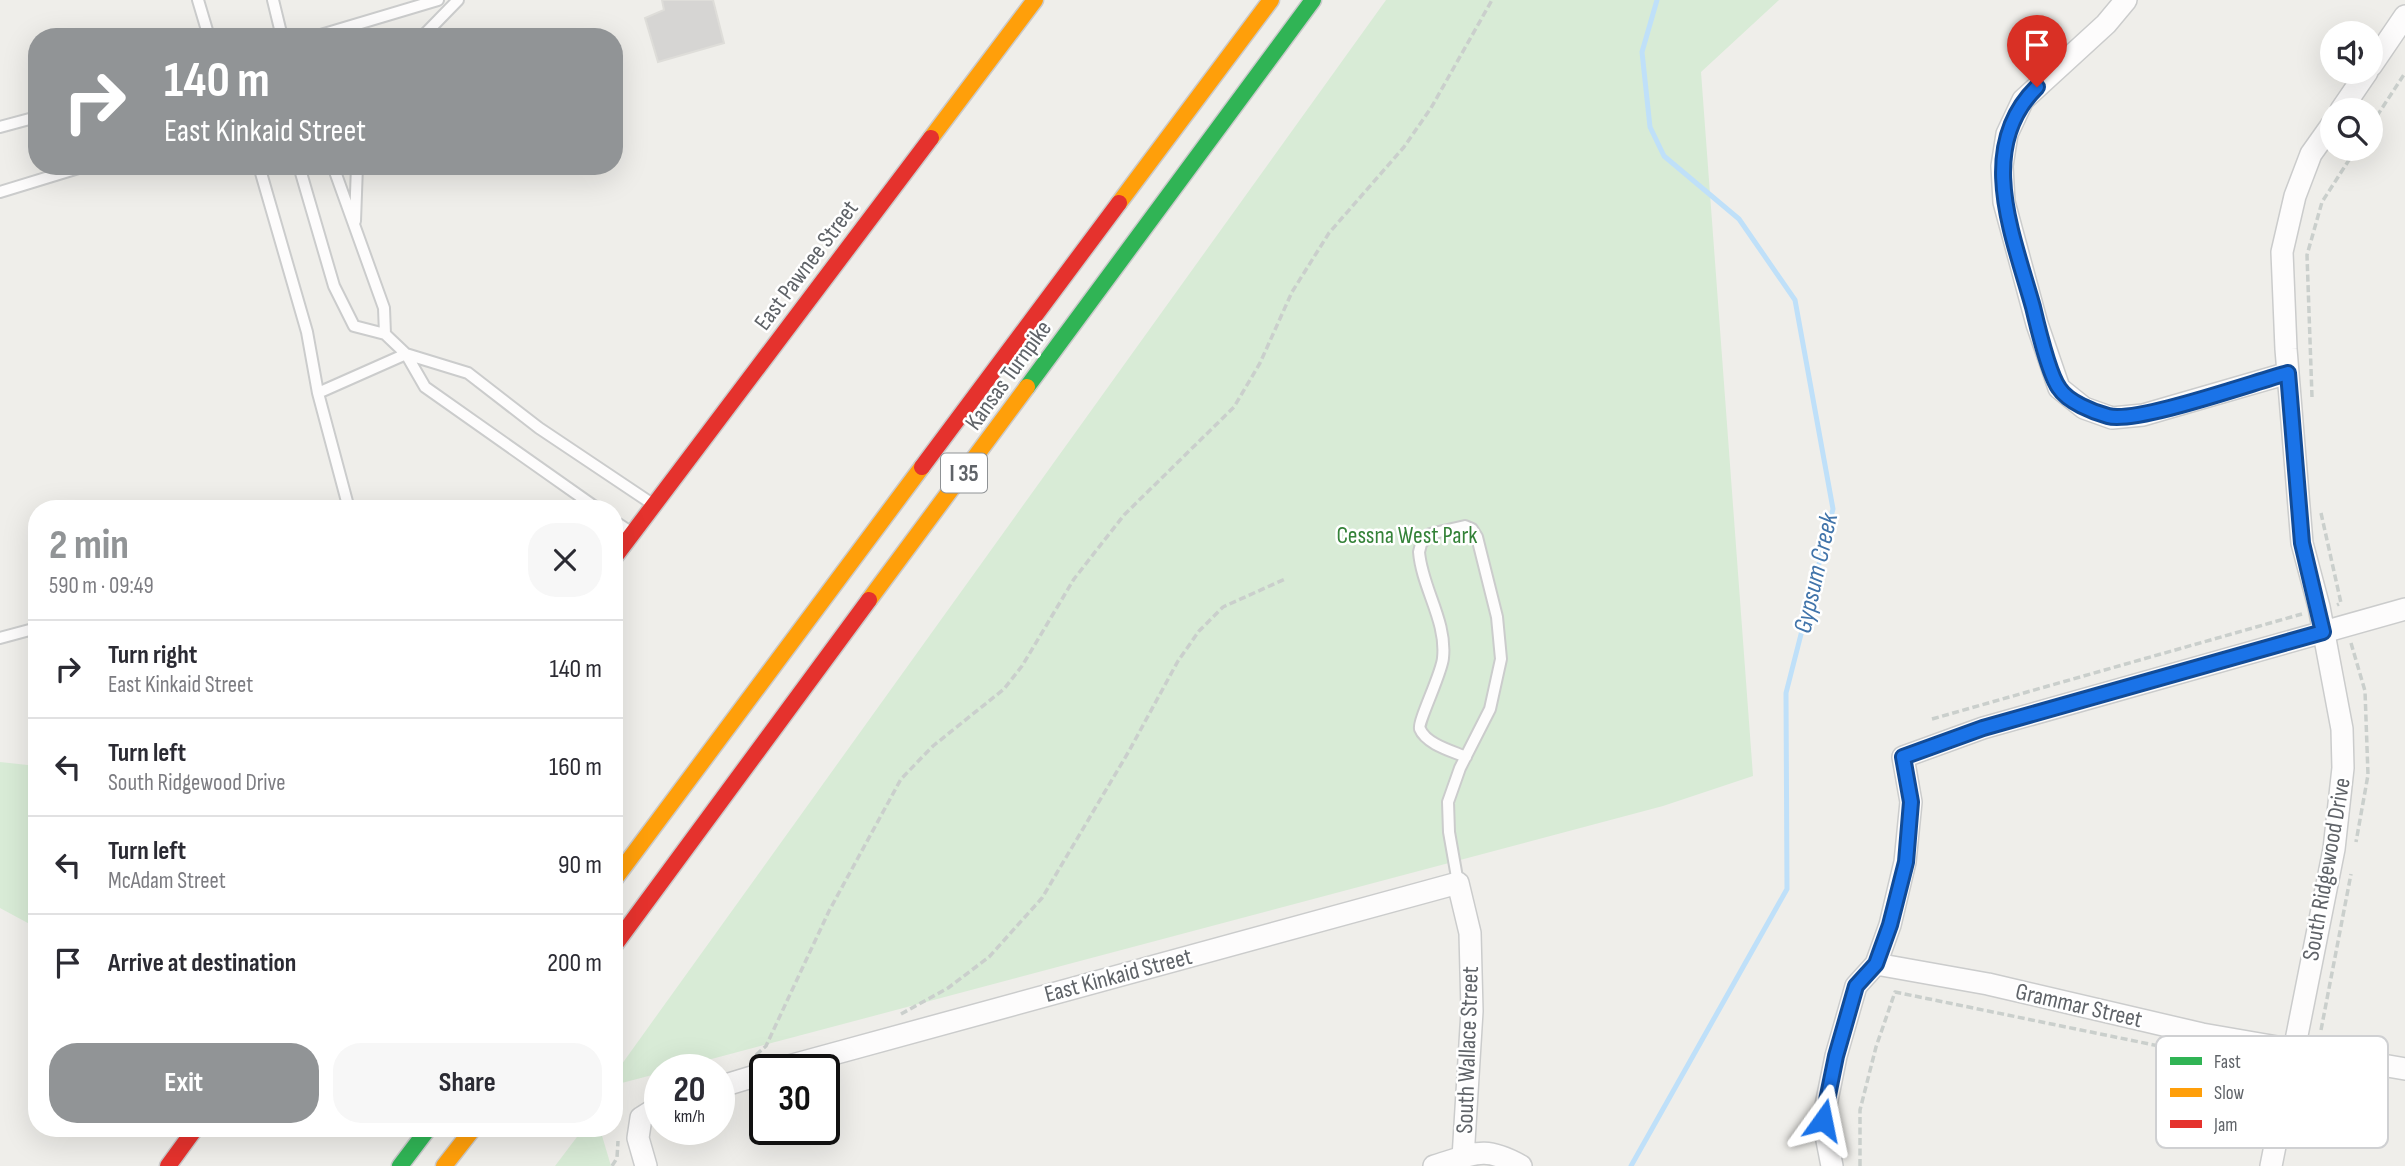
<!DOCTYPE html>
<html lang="en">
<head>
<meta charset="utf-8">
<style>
	:root { --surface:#fff; --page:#f7f7f7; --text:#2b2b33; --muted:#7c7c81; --line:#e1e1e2; --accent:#919496 }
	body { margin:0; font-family:"Sofia Sans Condensed",sans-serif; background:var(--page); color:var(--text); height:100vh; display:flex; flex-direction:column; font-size:26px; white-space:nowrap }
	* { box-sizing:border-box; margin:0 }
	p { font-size:23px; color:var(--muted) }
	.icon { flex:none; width:38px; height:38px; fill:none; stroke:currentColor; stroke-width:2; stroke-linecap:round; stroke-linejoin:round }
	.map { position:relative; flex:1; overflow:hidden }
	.sheet { position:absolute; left:28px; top:500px; width:595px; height:637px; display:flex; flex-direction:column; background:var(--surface); border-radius:28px; box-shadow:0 7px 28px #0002 }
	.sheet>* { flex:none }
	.guide { position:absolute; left:28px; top:28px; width:595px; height:147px; border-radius:28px; box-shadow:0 7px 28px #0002; background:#919496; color:#fff; overflow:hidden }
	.tools { position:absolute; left:2320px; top:21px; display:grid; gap:14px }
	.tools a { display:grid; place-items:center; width:63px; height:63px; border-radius:50%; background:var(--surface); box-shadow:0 7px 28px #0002; font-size:35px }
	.speed { position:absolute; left:644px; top:1054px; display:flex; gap:14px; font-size:35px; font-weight:700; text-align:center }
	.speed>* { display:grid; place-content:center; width:91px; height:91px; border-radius:50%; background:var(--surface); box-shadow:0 7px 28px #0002; line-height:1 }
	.speed small { font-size:18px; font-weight:400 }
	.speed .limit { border:4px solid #111; border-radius:10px; background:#fff; color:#111 }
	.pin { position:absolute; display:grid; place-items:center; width:60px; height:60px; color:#fff; margin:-72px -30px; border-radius:50% 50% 50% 0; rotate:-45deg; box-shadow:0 0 7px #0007 }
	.pin .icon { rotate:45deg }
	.me { position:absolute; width:77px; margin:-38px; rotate:12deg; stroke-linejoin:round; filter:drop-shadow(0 0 5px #0008) }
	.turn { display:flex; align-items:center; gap:24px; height:147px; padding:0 21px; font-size:32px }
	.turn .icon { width:91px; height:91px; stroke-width:2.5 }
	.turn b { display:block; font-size:49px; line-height:60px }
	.round { display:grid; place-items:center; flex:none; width:74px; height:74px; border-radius:28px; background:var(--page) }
	.summary { display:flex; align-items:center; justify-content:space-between; height:119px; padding:0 21px }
	h1 { font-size:42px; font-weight:700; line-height:52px; color:var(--accent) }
	.action { display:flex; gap:14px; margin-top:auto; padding:14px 21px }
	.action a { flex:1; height:80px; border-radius:28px; background:var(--accent); color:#fff; font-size:28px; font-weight:700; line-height:80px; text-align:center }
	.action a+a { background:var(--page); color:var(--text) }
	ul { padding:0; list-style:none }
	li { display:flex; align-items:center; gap:21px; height:98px; padding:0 21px; border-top:2px solid var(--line) }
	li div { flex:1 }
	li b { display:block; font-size:26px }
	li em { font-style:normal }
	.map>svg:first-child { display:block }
	.green { fill:#d8ebd6 }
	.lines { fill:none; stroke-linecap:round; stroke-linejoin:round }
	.stream { stroke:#bfe0f9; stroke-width:5 }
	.building { fill:#d6d5d3; stroke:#deddd9; stroke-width:2 }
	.lane-casing { stroke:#cbcccc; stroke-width:14 }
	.street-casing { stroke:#cbcccc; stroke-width:24 }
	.fast-casing { stroke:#cacacb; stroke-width:19 }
	.slow-casing { stroke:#cacacb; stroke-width:19 }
	.jam-casing { stroke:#cacacb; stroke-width:19 }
	.path { stroke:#cacfcc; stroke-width:3.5; stroke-dasharray:7 3.5; stroke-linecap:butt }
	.lane { stroke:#fdfcfc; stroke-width:10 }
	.street { stroke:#fdfcfc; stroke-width:21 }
	.fast { stroke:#30b455; stroke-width:16 }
	.slow { stroke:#ff9f0a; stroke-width:16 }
	.jam { stroke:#e5322d; stroke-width:16 }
	.route-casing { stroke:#114b97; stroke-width:18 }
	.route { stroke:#1a73e8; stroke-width:12 }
	.labels { text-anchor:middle; stroke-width:5; stroke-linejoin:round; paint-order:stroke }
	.shield { fill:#fff; stroke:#8f9295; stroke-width:2 }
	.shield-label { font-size:23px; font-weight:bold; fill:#5f6368 }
	.street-label { font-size:24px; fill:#5f6368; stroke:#fff }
	.park-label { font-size:24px; fill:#348238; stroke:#fff }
	.water-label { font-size:26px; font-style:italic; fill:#4174aa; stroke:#fff }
	.key { fill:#fff; stroke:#cfd0d2; stroke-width:2 }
	.key-label { font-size:19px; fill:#5f6368 }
</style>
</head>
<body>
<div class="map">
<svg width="2405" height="1166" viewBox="0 0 2405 1166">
	<rect width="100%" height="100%" fill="#efeeea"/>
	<path class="green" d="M1386,0h393l-78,72 52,704 -90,30 -989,263h-14v4l-46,12v-10z
		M0,762l37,4v162l-37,-20z
		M583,1129h17l11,37h-56z"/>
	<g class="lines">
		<path class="stream" d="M1631,1166l156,-277 -1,-196 47,-184 -38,-209 -56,-81 -75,-63 -14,-29 -8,-75 15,-52"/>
	</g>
	<path class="building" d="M662,0h51l11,43 -66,19 -13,-44 19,-8z"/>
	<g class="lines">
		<g class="lane-casing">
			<path id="lane" d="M198,0l11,37
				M273,0l9,37
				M314,37l124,-37
				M422,37l36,-37
				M0,127l37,-10
				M259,166l48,166 11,61 88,-39 62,19 71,55 112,75
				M299,166l35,120 20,40 31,8 21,20 19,33 173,122
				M333,166l51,142 1,26
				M0,192l85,-26
				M355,221l2,-55
				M318,393l31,116
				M614,521l18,12
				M0,638l37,-10
				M1458,883l-9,-51 -1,-30 12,-34 30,-59 11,-50 -4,-42 -20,-80 -5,-8 -7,-3 -35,8 -9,10 -2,8c3,36 28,69 24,106 -1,15 -26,65 -23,71 6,15 32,22 46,28"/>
		</g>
		<g class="street-casing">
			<path id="street" d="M2126,0l-20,24 -83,76 -16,34 -5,32 2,36 33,122 22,64 25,20 28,10 31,-3 145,-42
				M2371,66l34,-50
				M2341,110l26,-38
				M1876,964l112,20 214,50 203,35
				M778,1069l680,-186 12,50 2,78 -9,147
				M719,1087l46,-14
				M646,1166l-8,-28 3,-20 19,-12
				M1434,1166c39,-11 48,-22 87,0
				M1832,1166l-9,-46 13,-64 20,-70 20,-22 14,-39 15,-63 6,-60 -8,-45 80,-29 422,-119
				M2271,1166l63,-317 9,-81 -1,-39 -23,-122 -17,-64 -16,-194 -4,-97 13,-56 16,-42 22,-31"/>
		</g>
		<g class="fast-casing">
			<path id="fast" d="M1027,387l286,-387
				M400,1166l28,-37"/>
		</g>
		<g class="slow-casing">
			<path id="slow" d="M931,138l104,-138
				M1119,203l152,-203
				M869,600l158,-213
				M614,880l308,-413
				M444,1166l29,-37"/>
		</g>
		<g class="jam-casing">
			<path id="jam" d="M922,467l197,-264
				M614,558l317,-420
				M614,946l255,-346
				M168,1166l27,-37"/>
		</g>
		<path class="path" d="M2371,125l34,-52
			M2312,397l-5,-142 15,-53 34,-53
			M2321,513l20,90 -4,2
			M2351,643l14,48 3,84 -12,67
			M1932,719l370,-105
			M901,1014l47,-26 41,-31 53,-59 87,-147 49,-90 21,-30 24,-24 62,-28
			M2321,1030l30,-156
			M756,1055l10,-9 63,-135 72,-132 32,-33 71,-57 18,-23 52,-87 50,-64 110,-108 26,-44 32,-71 37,-59 75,-86 27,-39 61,-108
			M2227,1060l44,9
			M612,1166l5,-8 1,-17
			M1860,1166v-56l16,-63 19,-55 269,55"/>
		<use href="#lane" class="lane"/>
		<use href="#street" class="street"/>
		<use href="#fast" class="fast"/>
		<use href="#slow" class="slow"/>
		<use href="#jam" class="jam"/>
	</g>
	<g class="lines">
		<g class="route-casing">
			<path id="route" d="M1823,1120l13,-64 20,-70 20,-22 14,-39 16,-63 5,-60 -8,-45 80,-29 340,-96 -21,-89 -14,-170c-34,9 -152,51 -180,43 -15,-4 -40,-14 -49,-28 -10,-14 -22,-64 -26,-81 -20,-72 -58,-159 4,-220"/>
		</g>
		<use href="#route" class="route"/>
	</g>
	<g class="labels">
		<rect class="shield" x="941" y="453.5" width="46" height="39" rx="5"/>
		<g class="shield-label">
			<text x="964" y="481">I 35</text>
		</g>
		<g class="street-label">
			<text transform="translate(806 265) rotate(-53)" y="8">East Pawnee Street</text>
			<text transform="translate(1008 375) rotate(-54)" y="8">Kansas Turnpike</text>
			<text transform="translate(2326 869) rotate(-80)" y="8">South Ridgewood Drive</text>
			<text transform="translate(1118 975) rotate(-15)" y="8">East Kinkaid Street</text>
			<text transform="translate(2079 1005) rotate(13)" y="8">Grammar Street</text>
			<text transform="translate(1467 1050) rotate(-88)" y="8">South Wallace Street</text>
		</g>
		<g class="park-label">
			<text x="1407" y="543">Cessna West Park</text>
		</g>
		<g class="water-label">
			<text transform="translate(1815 573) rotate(-77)" y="9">Gypsum Creek</text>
		</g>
	</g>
	<rect x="2156" y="1036" width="232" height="112" rx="10" class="key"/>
	<rect x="2170" y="1057" width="32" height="8" fill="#30b455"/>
	<rect x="2170" y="1088" width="32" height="9" fill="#ff9f0a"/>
	<rect x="2170" y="1120" width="32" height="8" fill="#e5322d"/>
	<g class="key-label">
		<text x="2214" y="1068">Fast</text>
		<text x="2214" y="1099">Slow</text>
		<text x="2214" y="1131">Jam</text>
	</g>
</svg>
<div class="tools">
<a><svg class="icon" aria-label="sound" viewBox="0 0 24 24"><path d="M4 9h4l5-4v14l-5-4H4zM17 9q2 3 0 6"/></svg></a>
<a><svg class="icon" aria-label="search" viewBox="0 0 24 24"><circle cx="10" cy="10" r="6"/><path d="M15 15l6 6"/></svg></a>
</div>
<div class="speed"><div>20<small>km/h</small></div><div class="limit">30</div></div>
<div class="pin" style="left:2037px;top:87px;background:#d93025"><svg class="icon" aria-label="arrive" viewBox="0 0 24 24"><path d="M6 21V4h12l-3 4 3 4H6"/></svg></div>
<svg class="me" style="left:1823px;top:1120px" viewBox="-20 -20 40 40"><path d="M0-17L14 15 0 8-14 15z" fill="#1a73e8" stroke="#fff" stroke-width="4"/></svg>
<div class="guide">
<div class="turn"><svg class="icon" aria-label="right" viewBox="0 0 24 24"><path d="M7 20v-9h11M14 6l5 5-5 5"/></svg><div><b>140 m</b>East Kinkaid Street</div></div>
</div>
<section class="sheet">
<div class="summary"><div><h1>2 min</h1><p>590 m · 09:49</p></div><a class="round"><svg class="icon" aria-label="close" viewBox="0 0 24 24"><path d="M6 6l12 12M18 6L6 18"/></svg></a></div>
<ul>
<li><svg class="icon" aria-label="right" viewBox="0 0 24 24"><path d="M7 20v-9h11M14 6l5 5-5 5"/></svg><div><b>Turn right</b><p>East Kinkaid Street</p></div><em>140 m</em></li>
<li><svg class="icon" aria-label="left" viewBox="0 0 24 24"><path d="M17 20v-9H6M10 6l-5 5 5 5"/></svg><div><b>Turn left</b><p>South Ridgewood Drive</p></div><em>160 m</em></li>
<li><svg class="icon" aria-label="left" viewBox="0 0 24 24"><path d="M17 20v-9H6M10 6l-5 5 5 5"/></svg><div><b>Turn left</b><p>McAdam Street</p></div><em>90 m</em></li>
<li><svg class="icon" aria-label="arrive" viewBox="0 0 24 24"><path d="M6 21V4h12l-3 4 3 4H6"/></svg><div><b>Arrive at destination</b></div><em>200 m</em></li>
</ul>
<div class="action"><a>Exit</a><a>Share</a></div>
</section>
</div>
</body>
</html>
